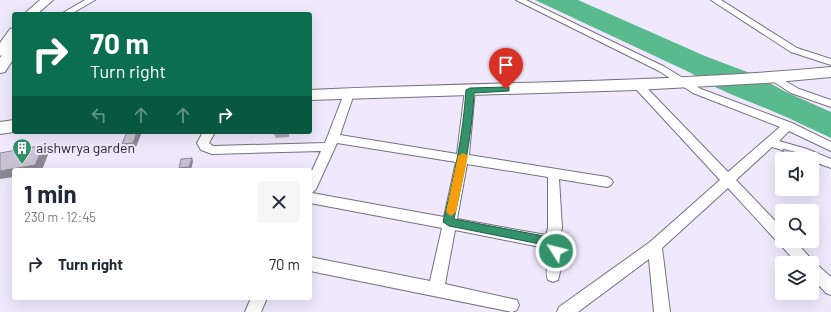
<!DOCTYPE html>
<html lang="en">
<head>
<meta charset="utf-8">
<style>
	:root { --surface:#fff; --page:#f6f6f7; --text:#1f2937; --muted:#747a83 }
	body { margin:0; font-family:Barlow,sans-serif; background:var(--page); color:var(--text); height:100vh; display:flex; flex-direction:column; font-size:15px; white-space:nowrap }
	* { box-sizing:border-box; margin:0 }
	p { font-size:13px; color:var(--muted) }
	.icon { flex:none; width:22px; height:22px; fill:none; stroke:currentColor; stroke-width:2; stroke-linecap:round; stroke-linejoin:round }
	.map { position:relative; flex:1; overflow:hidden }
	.drawer { position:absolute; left:12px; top:168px; width:300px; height:132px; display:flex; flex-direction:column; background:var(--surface); border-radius:4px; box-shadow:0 4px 16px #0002 }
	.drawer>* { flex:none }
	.banner { position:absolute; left:12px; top:12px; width:300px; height:122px; border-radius:4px; box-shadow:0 4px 16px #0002; background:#0b6e4f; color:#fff; overflow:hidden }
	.buttons { position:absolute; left:775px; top:152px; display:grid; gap:8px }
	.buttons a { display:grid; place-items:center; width:44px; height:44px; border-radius:4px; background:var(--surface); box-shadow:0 4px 16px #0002; font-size:20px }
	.pin { position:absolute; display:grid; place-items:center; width:34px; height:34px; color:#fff; margin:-41px -17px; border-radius:50% 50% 50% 0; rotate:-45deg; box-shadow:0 0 4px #0007 }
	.pin .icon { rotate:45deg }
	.me { position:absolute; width:44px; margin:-22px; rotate:306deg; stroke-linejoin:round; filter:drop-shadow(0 0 3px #0008) }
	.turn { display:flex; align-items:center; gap:14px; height:84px; padding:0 12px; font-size:18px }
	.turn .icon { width:52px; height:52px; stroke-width:2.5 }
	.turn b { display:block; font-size:28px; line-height:34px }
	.lanes { display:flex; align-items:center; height:38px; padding:0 12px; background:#0003; justify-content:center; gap:20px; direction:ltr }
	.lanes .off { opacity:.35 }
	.round { display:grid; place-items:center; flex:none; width:42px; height:42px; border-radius:4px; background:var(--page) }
	.overview { display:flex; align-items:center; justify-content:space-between; height:68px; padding:0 12px }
	h1 { font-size:24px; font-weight:700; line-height:30px }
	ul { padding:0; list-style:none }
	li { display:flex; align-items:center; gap:12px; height:56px; padding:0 12px }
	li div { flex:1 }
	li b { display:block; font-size:15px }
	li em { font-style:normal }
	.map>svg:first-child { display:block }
	.water { fill:#59ba8e }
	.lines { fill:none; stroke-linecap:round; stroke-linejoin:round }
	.street-casing { stroke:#767081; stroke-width:2 }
	.secondary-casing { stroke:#767081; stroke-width:2 }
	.primary-casing { stroke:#767081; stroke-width:2 }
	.street { fill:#fff; fill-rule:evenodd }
	.secondary { fill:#fff; fill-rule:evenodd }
	.primary { fill:#fff; fill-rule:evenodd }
	.wall { fill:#aca7b6 }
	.shaded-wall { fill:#8c8894 }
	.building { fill:#c8c2d4; stroke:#8c8894 }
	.route { fill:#33926a; stroke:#215f45 }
	.slow { fill:#f59e0b }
	.labels { text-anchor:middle; stroke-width:4; stroke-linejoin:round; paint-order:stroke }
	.poi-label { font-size:14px; fill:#28262d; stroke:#f0e9fd; text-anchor:start }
</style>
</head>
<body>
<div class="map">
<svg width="831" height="312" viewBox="0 0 831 312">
	<rect width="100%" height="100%" fill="#f0e9fd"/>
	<path class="water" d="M535,0h43l127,56 50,19 31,17 45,20v26c-20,-9 -39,-19 -59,-27 -28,-12 -56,-21 -81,-38z"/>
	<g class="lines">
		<g class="street-casing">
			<path id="street" d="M85,0h10l-24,14h-10z
				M516,0h10l139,67 36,22 91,34 39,19v9l-42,-20 -10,10 28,8 24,10v9l-19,-7v-2l-40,-12 -36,33 46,48v13h13l19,21 17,15v18l-5,-2 -14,-15v-15h-15l-69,-75 -66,60 8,64h-16l-5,-53 -71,53h-21l2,-5 91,-65 70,-62 -85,-92 -1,-2 1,-2h8l85,88 52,-45 -87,-34 -34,-22z
				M711,0h10l76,48 34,11v6l-40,-13z
				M775,75l24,14 32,11v7l-40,-14 -20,-13 -1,-2z
				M470,87l5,3 -6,65 138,22 4,2 2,3 -2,3 -4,2 -48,-8 3,49 -4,15 4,8 1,9 -5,20 -5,2 -5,-2c-5,-10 5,-23 -3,-32l-90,-18 -10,54 72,16 2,5 -2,5 -5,2 -202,-41v-14l120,24 12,-53 -132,-25v-28l11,-24 -109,3 -11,-4 -4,-7 6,-11h12l-6,11 4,3 112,-3 19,-49 5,-3 5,3 -14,41 117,19 8,-64zM337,143l119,19 -12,55 -132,-24 4,-4zM467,164l81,13v51l-2,7 -89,-16z
				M251,298h16l-6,14h-16z"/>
		</g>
		<g class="secondary-casing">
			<path id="secondary" d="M40,0h13l-16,14h-13z
				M14,28l-2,15h2v15l-9,14 -5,1v-15l2,-3 -2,1v-13l10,-14z"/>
		</g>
		<g class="primary-casing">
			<path id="primary" d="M831,67v10l-65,6 -130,7 -326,10v-10c174,-8 348,-7 521,-23z
				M14,120v12l-14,2v-12z"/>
		</g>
		<use href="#street" class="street"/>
		<use href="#secondary" class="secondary"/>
		<use href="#primary" class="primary"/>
	</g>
	<path class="wall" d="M127,132l9,15 -11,1 -3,-4z
		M275,132h14v5l-13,1 -2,-4z
		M783,149l23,10h-24v23l-5,-26z
		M193,161l-2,8 -11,1 -1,-2z"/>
	<path class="shaded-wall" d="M137,132h5l-6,15 -3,-4z
		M44,145l5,7 -7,18h-28v7l-14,2v-8z
		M192,158l1,3 -2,8 -2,-2z"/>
	<path class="building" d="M127,132h10l-4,11 -11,1z
		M275,132h13v1l-14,1z
		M44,145l-9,20 -35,6v-18z
		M783,149l22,6 1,4h-21z
		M192,158l-3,9 -10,1 2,-9z"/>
	<path class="route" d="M506,87h3v4l-35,2c-2,43 -11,84 -20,126l95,18 6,2 6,12 -1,3c-10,3 -9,-6 -15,-9l-96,-19 -6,-4c11,-44 20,-87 23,-132l4,-2z"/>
	<path class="slow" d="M463,153l5,3 -12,56 -5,4 -5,-4 12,-56z"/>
	<defs>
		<g id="building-pin" transform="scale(1)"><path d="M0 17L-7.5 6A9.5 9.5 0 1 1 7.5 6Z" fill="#33926a" stroke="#f0e9fd"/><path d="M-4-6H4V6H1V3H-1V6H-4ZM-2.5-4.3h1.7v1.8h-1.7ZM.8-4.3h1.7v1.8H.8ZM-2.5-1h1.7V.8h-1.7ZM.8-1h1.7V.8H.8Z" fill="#fff"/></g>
	</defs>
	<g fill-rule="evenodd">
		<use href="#building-pin" x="22" y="148"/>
	</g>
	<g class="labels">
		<g class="poi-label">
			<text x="36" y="153">aishwrya garden</text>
		</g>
	</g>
</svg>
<div class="buttons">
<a><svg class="icon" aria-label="sound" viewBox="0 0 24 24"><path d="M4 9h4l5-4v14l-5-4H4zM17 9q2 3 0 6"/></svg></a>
<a><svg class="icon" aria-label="search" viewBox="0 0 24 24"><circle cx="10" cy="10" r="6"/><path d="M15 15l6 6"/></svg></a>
<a><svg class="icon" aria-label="layers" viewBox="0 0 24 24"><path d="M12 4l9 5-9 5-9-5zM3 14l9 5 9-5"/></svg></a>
</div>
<div class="pin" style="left:506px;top:89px;background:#d93025"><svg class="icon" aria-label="arrive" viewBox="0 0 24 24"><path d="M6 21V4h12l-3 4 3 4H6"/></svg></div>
<svg class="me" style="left:556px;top:251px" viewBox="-20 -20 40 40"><circle r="17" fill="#33926a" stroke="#fff" stroke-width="3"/><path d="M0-11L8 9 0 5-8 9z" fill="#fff"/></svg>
<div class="banner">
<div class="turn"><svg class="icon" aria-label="right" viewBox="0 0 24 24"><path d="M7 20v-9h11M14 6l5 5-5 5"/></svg><div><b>70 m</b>Turn right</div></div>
<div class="lanes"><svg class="icon off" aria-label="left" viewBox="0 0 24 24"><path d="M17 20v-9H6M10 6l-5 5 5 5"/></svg><svg class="icon off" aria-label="ahead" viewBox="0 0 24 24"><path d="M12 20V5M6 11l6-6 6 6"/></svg><svg class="icon off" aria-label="ahead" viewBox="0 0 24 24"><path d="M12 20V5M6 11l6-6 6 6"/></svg><svg class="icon" aria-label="right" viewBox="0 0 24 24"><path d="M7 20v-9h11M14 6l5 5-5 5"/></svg></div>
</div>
<section class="drawer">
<div class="overview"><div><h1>1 min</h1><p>230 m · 12:45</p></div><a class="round"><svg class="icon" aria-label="close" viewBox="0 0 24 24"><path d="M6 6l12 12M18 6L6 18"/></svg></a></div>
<ul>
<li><svg class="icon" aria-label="right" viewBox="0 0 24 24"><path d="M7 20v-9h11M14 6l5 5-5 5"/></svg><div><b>Turn right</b></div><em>70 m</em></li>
</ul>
</section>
</div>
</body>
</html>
